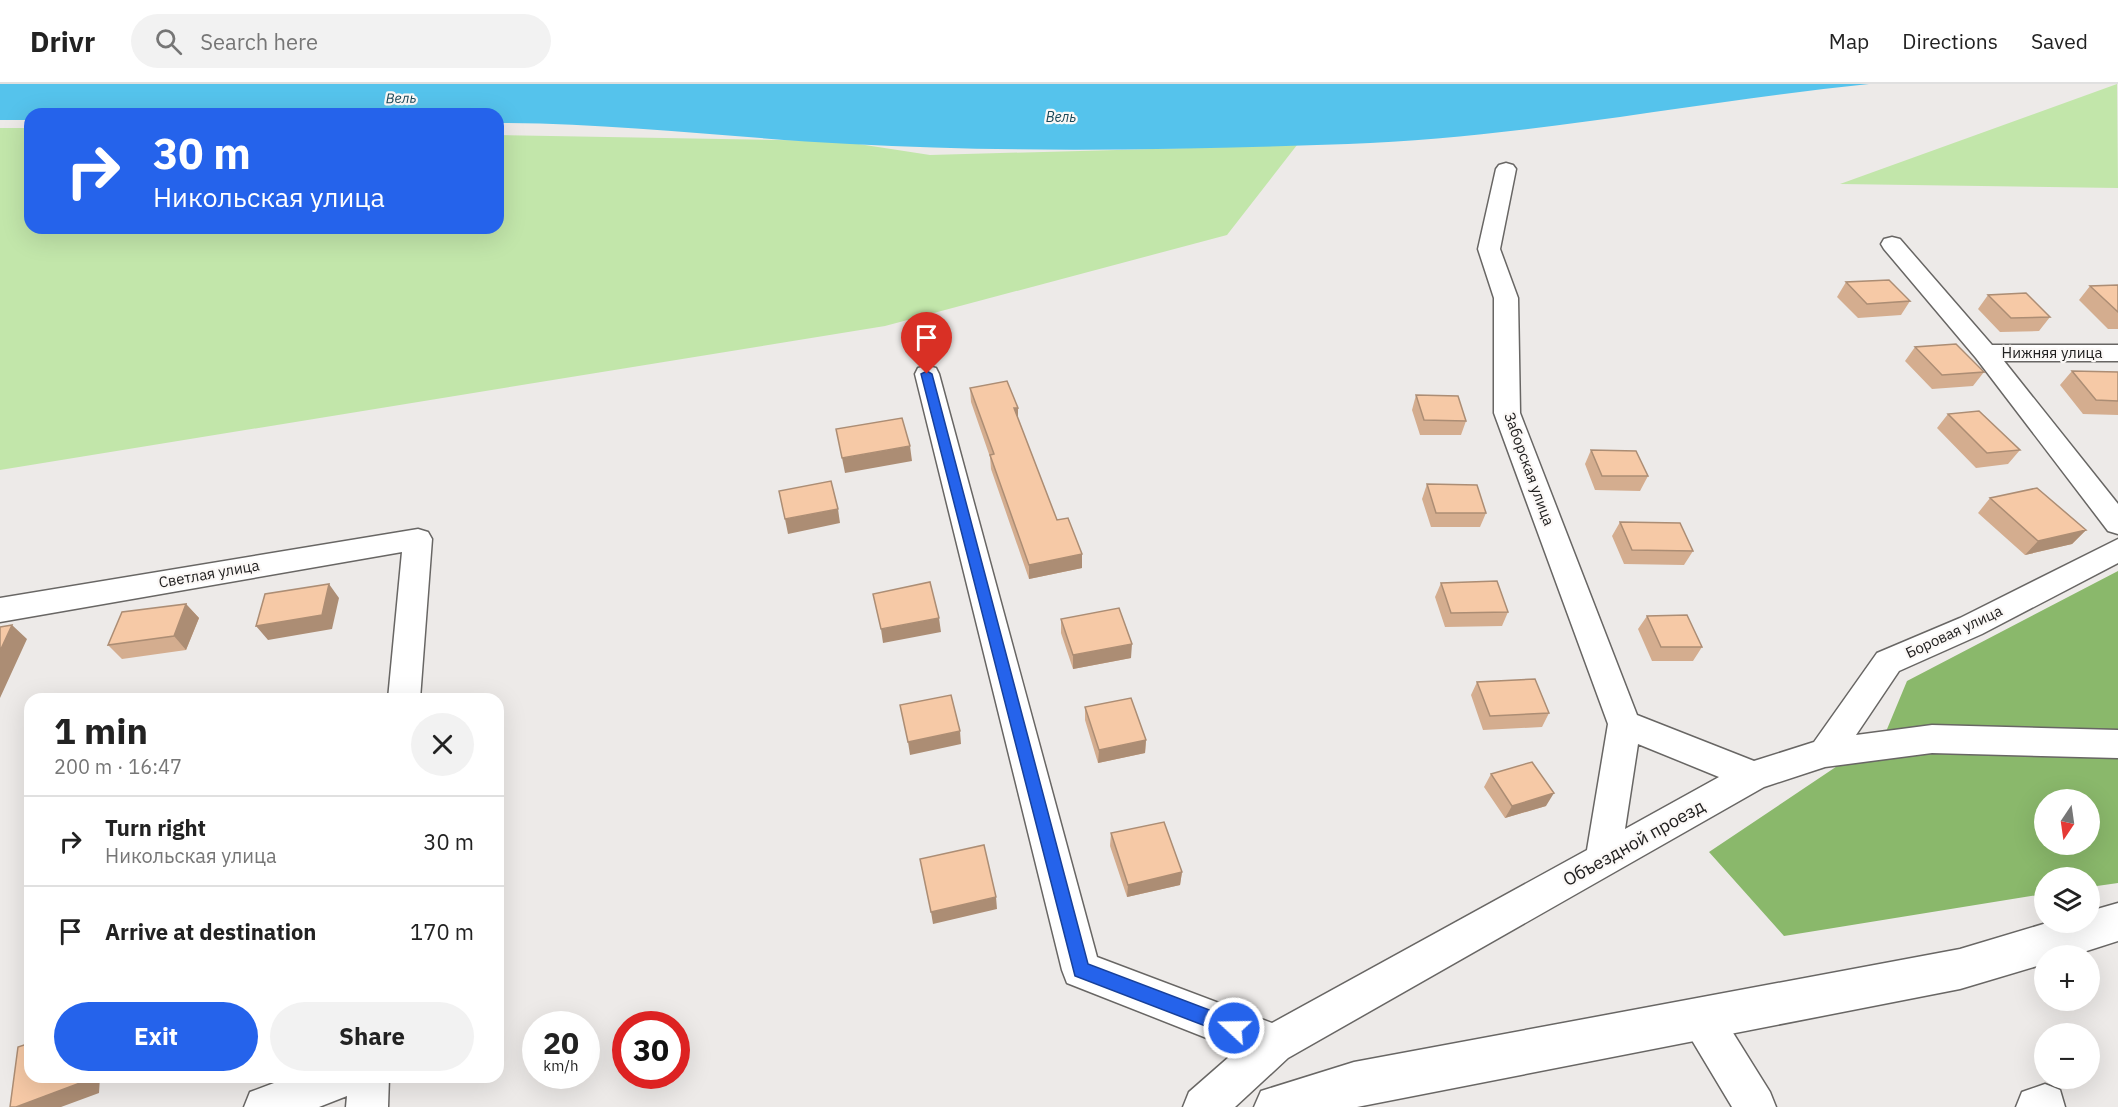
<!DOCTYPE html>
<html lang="en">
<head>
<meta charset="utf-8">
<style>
	:root { --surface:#fff; --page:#f2f2f2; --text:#222; --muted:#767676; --line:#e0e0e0; --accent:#2563eb }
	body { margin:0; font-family:"IBM Plex Sans",sans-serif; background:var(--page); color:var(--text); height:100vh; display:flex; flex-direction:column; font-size:22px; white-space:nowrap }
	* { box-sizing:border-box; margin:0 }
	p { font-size:20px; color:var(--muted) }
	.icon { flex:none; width:33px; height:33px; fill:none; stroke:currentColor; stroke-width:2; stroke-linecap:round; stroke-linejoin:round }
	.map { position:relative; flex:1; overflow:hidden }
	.details { position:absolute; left:24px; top:609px; width:480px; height:390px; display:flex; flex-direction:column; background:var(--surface); border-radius:18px; box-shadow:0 6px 24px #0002 }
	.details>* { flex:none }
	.banner { position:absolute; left:24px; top:24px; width:480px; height:126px; border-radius:18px; box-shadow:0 6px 24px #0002; background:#2563eb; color:#fff; overflow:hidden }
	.needle { width:39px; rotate:193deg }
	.tools { position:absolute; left:2034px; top:705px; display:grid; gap:12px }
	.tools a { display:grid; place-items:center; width:66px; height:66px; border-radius:50%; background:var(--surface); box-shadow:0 6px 24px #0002; font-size:30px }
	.speed { position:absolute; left:522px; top:927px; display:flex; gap:12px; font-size:30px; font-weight:700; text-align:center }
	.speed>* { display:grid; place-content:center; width:78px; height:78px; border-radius:50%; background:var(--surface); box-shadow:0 6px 24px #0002; line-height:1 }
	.speed small { font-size:15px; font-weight:400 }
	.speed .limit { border:9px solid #d22; background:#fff; color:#111 }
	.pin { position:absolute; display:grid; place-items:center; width:51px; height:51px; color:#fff; margin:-62px -26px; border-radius:50% 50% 50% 0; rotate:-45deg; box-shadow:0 0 6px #0007 }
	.pin .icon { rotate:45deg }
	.me { position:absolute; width:66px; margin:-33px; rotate:291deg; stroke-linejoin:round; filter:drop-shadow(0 0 4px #0008) }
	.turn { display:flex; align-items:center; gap:21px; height:126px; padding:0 30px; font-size:27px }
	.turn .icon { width:78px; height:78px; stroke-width:2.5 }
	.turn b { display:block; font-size:42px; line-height:51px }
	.round { display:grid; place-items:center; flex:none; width:63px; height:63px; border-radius:32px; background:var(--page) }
	.head { display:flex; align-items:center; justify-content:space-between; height:102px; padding:0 30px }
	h1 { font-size:36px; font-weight:700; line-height:45px }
	.button { display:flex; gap:12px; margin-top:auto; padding:12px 30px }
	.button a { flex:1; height:69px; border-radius:36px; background:var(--accent); color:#fff; font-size:24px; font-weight:700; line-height:69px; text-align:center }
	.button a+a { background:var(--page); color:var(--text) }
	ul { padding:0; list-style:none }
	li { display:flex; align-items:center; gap:18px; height:90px; padding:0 30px; border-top:2px solid var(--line) }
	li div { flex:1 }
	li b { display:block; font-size:22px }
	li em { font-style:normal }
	header { display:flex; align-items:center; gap:36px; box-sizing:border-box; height:84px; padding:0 30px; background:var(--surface); border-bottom:2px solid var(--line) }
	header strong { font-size:28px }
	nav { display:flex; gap:33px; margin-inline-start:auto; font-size:21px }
	.search { width:420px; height:54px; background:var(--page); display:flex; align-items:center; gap:15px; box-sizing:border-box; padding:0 21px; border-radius:33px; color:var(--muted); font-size:22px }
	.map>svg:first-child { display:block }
	.green { fill:#c2e6aa }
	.forest { fill:#8ab86b; fill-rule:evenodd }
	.water { fill:#55c3ec }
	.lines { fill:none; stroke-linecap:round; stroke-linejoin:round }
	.minor-casing { stroke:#686664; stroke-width:3 }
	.major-casing { stroke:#686664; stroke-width:3 }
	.minor { fill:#fff; fill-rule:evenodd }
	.major { fill:#fff; fill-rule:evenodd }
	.wall { fill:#d4ad8f }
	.shaded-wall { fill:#ac8d74 }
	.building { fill:#f6c9a6; stroke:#ac8d74; stroke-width:1.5 }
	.route { fill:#2563eb; stroke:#184099; stroke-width:1.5 }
	.labels { text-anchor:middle; stroke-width:4.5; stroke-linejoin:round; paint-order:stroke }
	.far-water-label { font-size:14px; font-style:italic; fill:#184758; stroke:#fbf8f6 }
	.street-label { font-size:15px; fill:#212020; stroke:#fbf8f6 }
	.near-street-label { font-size:18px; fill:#212020; stroke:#fbf8f6 }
</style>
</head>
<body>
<header>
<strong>Drivr</strong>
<div class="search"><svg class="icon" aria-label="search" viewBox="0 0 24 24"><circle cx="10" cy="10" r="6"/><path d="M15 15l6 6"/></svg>Search here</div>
<nav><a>Map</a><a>Directions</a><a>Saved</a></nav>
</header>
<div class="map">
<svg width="2118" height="1023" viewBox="0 0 2118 1023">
	<rect width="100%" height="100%" fill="#edeae8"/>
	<path class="green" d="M2117,0l1,104 -278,-4z
		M0,44h30v100h468v-93l341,6 91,14 367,-10 -70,90 -342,91 -885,144z"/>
	<path class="forest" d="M2118,487v312l-28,4v-9h-46v16l-260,42 -75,-84 176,-118 22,-53zM2044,716h46v44h-46z"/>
	<path class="water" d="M0,0h1869c-174,18 -346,54 -521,60 -166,6 -333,9 -498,0 -118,-6 -234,-21 -352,-21v-9h-468v6h-30z"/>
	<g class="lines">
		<g class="minor-casing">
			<path id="minor" d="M1506,79l7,2 3,4 -16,80 18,49 2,115 117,302 117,46 60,-19 63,-89 83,-35 158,-79v24l-136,71 -83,37 -43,64 76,-10 186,5v28l-186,-5 -107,14 -61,20 -476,271 -53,49h-52l6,-15 48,-42 -170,-67 -5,-13 -147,-596 3,-6 9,-2 9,2 3,6 158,583 175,66 315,-173 21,-126 -114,-311v-115l-16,-49 18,-80 3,-4zM1638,660l81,33 -94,52z
				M1892,153l8,2 92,106h126v16h-114l114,143v30l-10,-3 -132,-173 -92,-109 -3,-5 3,-5z
				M418,445l10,3 4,7 -12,160h-32l14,-147 -402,70v-24z
				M1701,914l14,6 55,88 6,15h-44l-45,-75 -6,-14 6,-14z
				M290,993h99l-1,30h-42l1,-11 -28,11h-75l6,-15z
				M2045,1000l15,6 5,17h-49l6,-15z"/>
		</g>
		<g class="major-casing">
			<path id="major" d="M2118,819v38l-47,15h-27v8l-84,25 -603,118h-103l7,-16 93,-29 606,-113 90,-27h40v-11z"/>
		</g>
		<use href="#minor" class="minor"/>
		<use href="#major" class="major"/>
	</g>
	<path class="wall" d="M1846,198l64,19 -9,14 -43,3 -21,-21z
		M2118,201v44h-10l-29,-29 11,-14z
		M1988,211l62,22 -11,14 -39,1 -22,-23z
		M1915,263l69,25 -11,14 -41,3 -27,-28z
		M2072,287l46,1v43l-35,-1 -23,-29z
		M970,304l48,20v11l39,101 25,34v14l-53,11 -38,-110 -1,-12 -19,-55z
		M1416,311l50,26 -5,14h-41l-8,-25z
		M1948,330l72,36 -12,14 -32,4 -39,-40z
		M1591,366l57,26 -8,15 -45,-1 -10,-26z
		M1427,400l59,29 -6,14h-49l-9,-28z
		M1990,414l96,32 -14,14 -47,11 -47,-42z
		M1620,438l73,29 -9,14 -60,-1 -12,-28z
		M1441,499l67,29 -6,14 -57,1 -10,-30z
		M186,520l13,14 -13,32 -64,9 -14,-14z
		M1647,532l55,31 -9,14h-41l-14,-32z
		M1061,535l70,39 -58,11 -12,-36z
		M1477,598l72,31 -7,14 -59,3 -12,-35z
		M1085,623l61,33 -1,13 -47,10 -13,-43z
		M1491,690l55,32 -41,12 -21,-31z
		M1111,749l71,39 -2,13 -53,12 -17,-51z"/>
	<path class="shaded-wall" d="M1014,324h4v14z
		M910,362l2,15 -67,12 -3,-15z
		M838,425l2,14 -52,11 -3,-15z
		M2086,446l-14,14 -47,11 13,-14z
		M1082,470v14l-53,11v-14z
		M329,500l10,14 -7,31 -64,11 -12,-14z
		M186,520l13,14 -13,32 -12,-14z
		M939,534l2,14 -58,11 -2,-14z
		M12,541l15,14 -27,59v-47z
		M1132,560l-1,14 -58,11v-14z
		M960,647l1,13 -51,11 -2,-13z
		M1146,656l-1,13 -47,10 1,-13z
		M1554,709l-8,13 -41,12 7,-12z
		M1182,788l-2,13 -53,12 1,-12z
		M996,813l1,12 -64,15 -2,-12z
		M81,993h19l-1,16 -38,14h-45z"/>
	<path class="building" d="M1889,196l21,21 -43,3 -21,-22z
		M2118,201v27l-28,-26z
		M2026,209l24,24 -39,1 -23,-23z
		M1956,260l28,28 -42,3 -27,-28z
		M2072,287l46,1v29l-22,-1z
		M1007,297l11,27h-4l43,112 11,-2 14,36 -53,11 -39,-110 4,-1 -24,-66z
		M1416,311l42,1 8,25 -42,-1z
		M1979,327l41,39 -33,3 -39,-39z
		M902,334l8,28 -68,12 -6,-29z
		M1591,366l45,1 12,25h-46z
		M831,397l7,28 -53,10 -6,-28z
		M1427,400l50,1 9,28h-50z
		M2037,404l49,42 -48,11 -48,-43z
		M1620,438l60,1 13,28 -61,-1z
		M1497,497l11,31 -57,1 -10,-30z
		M930,498l9,36 -58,11 -8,-35z
		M329,500l-7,31 -66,11 9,-32z
		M186,520l-12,32 -66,9 14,-33z
		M1119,524l13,36 -59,11 -12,-36z
		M1687,531l15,32h-41l-14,-31z
		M12,541l-12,26v-24z
		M1535,595l14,34 -59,3 -13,-34z
		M951,611l9,36 -52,11 -8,-37z
		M1131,614l15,42 -47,10 -14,-43z
		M1532,678l22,31 -42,13 -21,-32z
		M1164,738l18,50 -54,13 -17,-52z
		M984,761l12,52 -65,15 -11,-53z
		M30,959v34h51l-1,6 -64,24h-6l8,-60z"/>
	<path class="route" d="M927,287l5,3 156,590 153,58 3,6 -3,7 -7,2 -159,-61 -154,-602z"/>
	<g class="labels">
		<g class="far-water-label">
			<text transform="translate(401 14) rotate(-1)" y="5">Вель</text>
			<text x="1061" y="38">Вель</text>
		</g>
		<g class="street-label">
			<text x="2052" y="274">Нижняя улица</text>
			<text transform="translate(1529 385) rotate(70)" y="5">Заборская улица</text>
			<text transform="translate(209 490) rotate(-10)" y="5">Светлая улица</text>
			<text transform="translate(1954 548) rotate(-25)" y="5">Боровая улица</text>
		</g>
		<g class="near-street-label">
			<text transform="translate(1634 759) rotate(-29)" y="6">Объездной проезд</text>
		</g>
	</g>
</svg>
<div class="tools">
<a><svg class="needle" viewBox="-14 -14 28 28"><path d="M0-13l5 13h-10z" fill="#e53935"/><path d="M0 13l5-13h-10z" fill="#767676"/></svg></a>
<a><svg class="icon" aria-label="layers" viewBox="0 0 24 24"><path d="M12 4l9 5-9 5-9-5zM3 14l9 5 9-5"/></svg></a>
<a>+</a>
<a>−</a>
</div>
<div class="speed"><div>20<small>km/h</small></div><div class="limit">30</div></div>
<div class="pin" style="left:927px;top:290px;background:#d93025"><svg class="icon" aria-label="arrive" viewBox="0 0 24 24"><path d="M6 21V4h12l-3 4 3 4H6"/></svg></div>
<svg class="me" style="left:1234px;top:944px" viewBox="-20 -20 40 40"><circle r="17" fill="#2563eb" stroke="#fff" stroke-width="3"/><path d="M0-11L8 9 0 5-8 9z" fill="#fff"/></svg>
<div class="banner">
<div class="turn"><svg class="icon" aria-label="right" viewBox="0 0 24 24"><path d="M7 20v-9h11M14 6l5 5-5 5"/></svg><div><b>30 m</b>Никольская улица</div></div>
</div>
<section class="details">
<div class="head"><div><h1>1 min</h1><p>200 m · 16:47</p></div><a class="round"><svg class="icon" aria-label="close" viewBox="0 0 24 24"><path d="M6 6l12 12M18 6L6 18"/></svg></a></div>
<ul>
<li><svg class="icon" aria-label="right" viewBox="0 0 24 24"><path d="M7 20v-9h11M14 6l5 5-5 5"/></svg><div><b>Turn right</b><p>Никольская улица</p></div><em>30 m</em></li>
<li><svg class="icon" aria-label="arrive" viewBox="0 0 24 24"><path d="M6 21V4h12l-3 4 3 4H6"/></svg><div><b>Arrive at destination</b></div><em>170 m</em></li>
</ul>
<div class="button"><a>Exit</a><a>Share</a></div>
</section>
</div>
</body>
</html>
